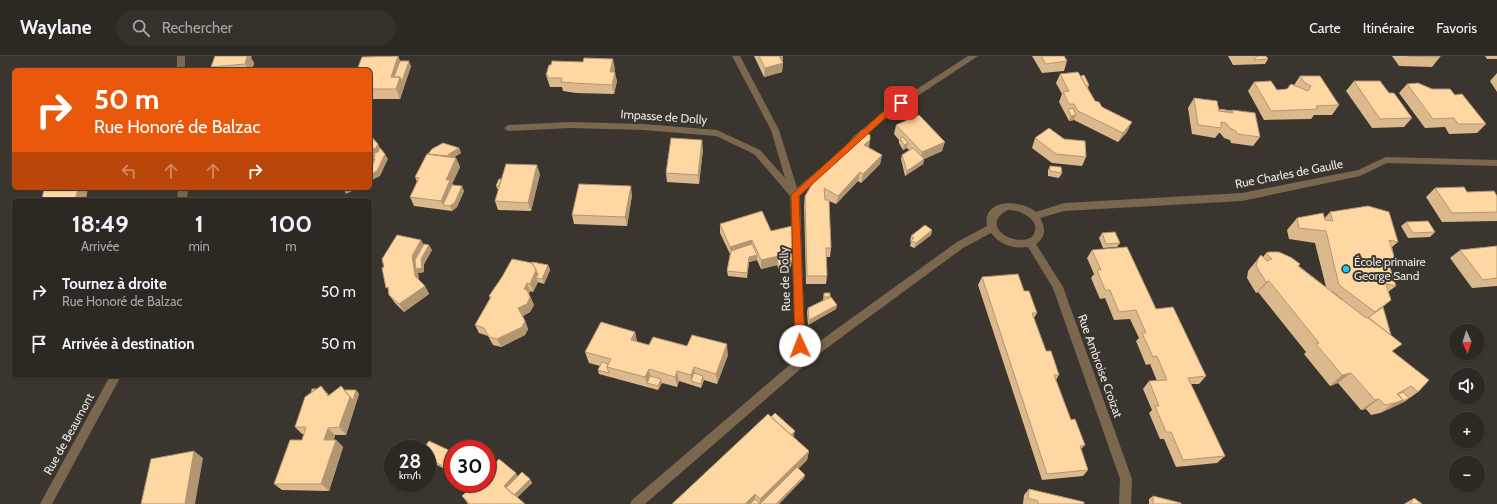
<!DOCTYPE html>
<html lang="fr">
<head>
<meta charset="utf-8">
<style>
	:root { --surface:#2c2822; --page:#34302a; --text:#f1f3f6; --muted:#a6a6a5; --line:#484440 }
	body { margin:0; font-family:Cabin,sans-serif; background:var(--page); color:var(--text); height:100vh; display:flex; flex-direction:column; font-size:15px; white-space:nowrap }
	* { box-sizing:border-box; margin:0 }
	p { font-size:13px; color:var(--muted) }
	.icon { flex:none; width:22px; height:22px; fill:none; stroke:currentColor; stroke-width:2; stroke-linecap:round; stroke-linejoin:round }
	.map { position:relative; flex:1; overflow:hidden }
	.side { position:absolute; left:12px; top:142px; width:360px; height:180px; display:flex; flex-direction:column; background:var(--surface); border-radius:6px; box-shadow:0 1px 3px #0004,0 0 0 1px var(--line) }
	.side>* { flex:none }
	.banner { position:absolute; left:12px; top:12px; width:360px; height:122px; border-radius:6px; box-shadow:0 1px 3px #0004,0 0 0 1px var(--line); background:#ea580c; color:#fff; overflow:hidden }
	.needle { width:26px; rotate:177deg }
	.fabs { position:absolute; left:1449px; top:268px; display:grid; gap:8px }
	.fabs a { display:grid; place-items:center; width:36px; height:36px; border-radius:50%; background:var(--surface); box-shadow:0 1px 3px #0004,0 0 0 1px var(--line); font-size:20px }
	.speed { position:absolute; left:384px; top:384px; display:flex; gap:8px; font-size:20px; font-weight:700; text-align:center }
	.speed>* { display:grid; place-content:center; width:52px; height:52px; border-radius:50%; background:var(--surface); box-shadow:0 1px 3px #0004,0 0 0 1px var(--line); line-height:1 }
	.speed small { font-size:10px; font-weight:400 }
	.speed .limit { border:6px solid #d22; background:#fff; color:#111 }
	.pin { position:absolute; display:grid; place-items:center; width:34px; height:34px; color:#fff; margin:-17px; border-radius:8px; box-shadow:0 2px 6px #0006 }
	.me { position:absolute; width:44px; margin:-22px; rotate:358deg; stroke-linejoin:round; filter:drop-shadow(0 0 3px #0008) }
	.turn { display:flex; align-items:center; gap:14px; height:84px; padding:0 16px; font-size:18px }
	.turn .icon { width:52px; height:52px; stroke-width:2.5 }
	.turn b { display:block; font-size:28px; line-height:34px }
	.lanes { display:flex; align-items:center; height:38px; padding:0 16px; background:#0003; justify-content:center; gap:20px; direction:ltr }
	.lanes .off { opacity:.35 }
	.eta { display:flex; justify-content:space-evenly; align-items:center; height:68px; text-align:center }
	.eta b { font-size:24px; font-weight:700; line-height:28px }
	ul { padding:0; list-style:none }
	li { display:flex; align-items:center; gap:12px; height:52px; padding:0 16px }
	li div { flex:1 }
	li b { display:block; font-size:15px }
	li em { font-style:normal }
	header { display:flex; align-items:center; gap:24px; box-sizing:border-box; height:56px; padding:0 20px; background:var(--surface); border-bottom:1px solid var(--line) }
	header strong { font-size:19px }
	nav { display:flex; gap:22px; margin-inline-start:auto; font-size:14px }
	.search { width:280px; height:36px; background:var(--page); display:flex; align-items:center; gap:10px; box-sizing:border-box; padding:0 14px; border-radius:22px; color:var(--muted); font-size:15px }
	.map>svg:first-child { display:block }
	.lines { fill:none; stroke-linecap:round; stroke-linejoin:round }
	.minor { fill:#7b674e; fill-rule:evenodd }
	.wall { fill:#dbb98c }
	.shaded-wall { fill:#b29672 }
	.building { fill:#ffd7a3; stroke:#b29672 }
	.route { fill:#ea580c; stroke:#983908 }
	.poi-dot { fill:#14cafb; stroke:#3a352e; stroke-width:1.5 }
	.labels { text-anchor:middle; stroke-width:4; stroke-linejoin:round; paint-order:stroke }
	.street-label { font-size:12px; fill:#eae7e2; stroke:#3a352e }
	.poi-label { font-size:12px; fill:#eae7e2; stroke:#3a352e; text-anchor:start }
</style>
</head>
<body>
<header>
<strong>Waylane</strong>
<div class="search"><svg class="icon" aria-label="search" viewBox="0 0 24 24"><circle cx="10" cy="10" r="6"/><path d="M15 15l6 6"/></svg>Rechercher</div>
<nav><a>Carte</a><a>Itinéraire</a><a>Favoris</a></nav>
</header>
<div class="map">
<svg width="1497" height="448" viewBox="0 0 1497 448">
	<rect width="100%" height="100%" fill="#3a352e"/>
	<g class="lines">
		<path class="minor" d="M177,0h8v14h-8z
			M732,0h8l39,74 18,58 29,-25h6l2,2 -34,31 5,149 4,4 148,-107 30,-16c-5,-28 33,-27 49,-14l28,-9 178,-10 116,-23 28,-13 111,3v6l-110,-3 -27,13 -118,25 -178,10 -24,7c6,10 6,19 -4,26l27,43 69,192 -1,25h-12l1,-25 -67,-191 -25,-41c-14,2 -28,-2 -37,-14l-28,15 -151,111 -167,145h-15l2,-4 169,-145 -6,-9 -5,-150 -36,-42 -38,-18 -73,-6 -73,-2 -62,3 -4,-3 4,-3 62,-3 73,2 74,6 43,20 25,28 -14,-48zM1008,154c13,0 36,11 24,27 -20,11 -53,-13 -24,-27z
			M968,0h10l-86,57 -34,29h-6l-1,-2 1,-2 34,-29z
			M178,132h10l-1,12h-10z
			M110,320h11l-69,128h-12z"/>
	</g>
	<path class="wall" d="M398,0l2,5 11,5 -11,33h-30v-29z
		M754,0h30h-1l-1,16 -18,5z
		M1032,0h32l3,5 -3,10 -22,2z
		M1228,0h38l2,3 -3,5 -32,1z
		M1392,0h48v1l-8,10 -33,-1z
		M1485,0h12v3h-10z
		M251,2l3,5 -2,7h-39l-2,-3z
		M615,13l-1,3 3,9 -3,13 -38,-1 -13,-2 -1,-4h-12l-4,-12z
		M1497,17v19l-7,-11z
		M1060,18l29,11 -1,3 7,13 32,31 -9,10 -44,-22 -5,1 -10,-19 3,-8 -6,-11z
		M1300,20l39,29 -7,10h-18l-3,4 -47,1 -16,-29 6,-9 23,8 10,-1 7,-4z
		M1354,25l35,12 23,25 -8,9 -32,1 -26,-37z
		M1407,28l48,11 31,29 -9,9 -28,1 -4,-7 -20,1 -26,-35z
		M1194,42l24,11 37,4 5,24 -7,9 -22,-3 -1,-3 -6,-2 -4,-5h-1l-4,5 -23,-4 -4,-26z
		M896,69l46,26 -18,8 -1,5 -18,12 -4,-17 1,-4 7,-5 -2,-2 -4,2 -4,-7v-3l-5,-6z
		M1035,82l51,19 -4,9 -30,-3 -20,-15z
		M459,92l2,5 -7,4 2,1 4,9 -8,17 12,7 -7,16 -5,4 -38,-5 -4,-9 7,-15 -2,-5z
		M869,92l13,7 -2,9 -19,19 -3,-2 -22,23 -7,-3 2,47 -1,9h-4l1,19 -1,8h-20l-2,-79 1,-9z
		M703,93l-4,35 -32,-2 -1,-9z
		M1050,110l12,7 -3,5 -11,-2v-6z
		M540,118l-9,37 -33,-1 -3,-9 3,-11 -2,-4z
		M1435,132l62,8v25l-55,1 -16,-25z
		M632,139l-5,31 -53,-2 -2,-9z
		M1330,156l68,30 -6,5 3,13 -6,6 7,20 -8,6 3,8 -8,7 9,44 26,41 -14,10 -15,7 -9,4 -9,2 -5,-6 -5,1 -23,-27 -8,3 -26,-32 2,-2 -48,-60 -2,1 -9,-15 1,-7 13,-16 2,2 3,-4 34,11 -1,2 27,21 -11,-44 -26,-4 -2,-9 10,-12 27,1z
		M1406,166l29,10 -5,5 -22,1 -7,-12z
		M720,168l51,7 21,22 -1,14 -12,4 -2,-6 -16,4 -4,-9 -8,2 -2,16 -19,-2 -1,-5 3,-17 -10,-21z
		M932,174l-1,5 -17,13 -4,-2 1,-4 -1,-1 1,-5z
		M1102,177l18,10 -3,4 -14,1 -4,-10z
		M424,188l8,6 -8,14v8l-6,1 1,8 6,5 4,8 -25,18 -9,-9 -6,-8 -5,-28z
		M1497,190v40l-25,2 -22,-30 10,-8z
		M1092,194l64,59 50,67 -7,8h-8l34,72 -8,7 -41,4 -12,-28h-4l-11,-26 3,-3 -9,-21 6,-8h8l-7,-17 -4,1 -10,-24 3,-3 -9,-19 -16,1 -9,-22 -5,1 -9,-21 3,-4 -7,-16z
		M531,207l17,2 2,5 -6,14 -6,-2 -5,10 -3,-1 -1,3 5,11 -4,7 -7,4 5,13 -3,6 -24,12 -8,-2 -5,-9 -9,-3 -4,-8 15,-26 -1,-3z
		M982,221l42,14 13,22 -3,5 12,33 13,24 -3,5 15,40 14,25 -4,4 7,21 -5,6 -41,4 -64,-195z
		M824,237l6,4 7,8 -1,4 -28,16 -1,-13 1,-4 15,-8z
		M635,276l2,10 12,3 38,1 41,9 -11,29 -13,-4 -3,8 -22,-7 -2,6 -15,-4 -4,7 -59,-16 -1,-4 2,-4 -11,-3 -4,-11z
		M321,330l8,9 15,-5h12l3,4 -13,41h-11l-1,5h2l7,7 -14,44 -47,-1 -8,-6 28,-44 2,-6h-2l-7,-7 21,-38z
		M794,379l-1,2 16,14 -2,9 -9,9 7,6 -1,3 -25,26h-107z
		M427,393l26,3v21l-26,-13z
		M518,420l12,3 2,4 -15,14 8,7h-57l-6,-8z
		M1029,433l55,15h-61l1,-9z
		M1153,440l28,8h-32v-5z
		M1414,442l8,6h-18z"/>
	<path class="shaded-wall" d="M245,0h7l-1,2 3,5 -2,7h-3l-4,-6z
		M398,0l4,10 -5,16 -6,-5z
		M778,0h6h-1l-1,6z
		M613,3l2,10 -3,12 -2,-9z
		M409,5l2,5 -11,33 -4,-10 4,-12z
		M783,7l-1,9 -18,5 1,-9z
		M615,16l2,9 -3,13 -2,-9z
		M1076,59l-2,5 -5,1 2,-5z
		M1132,66l-5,10 -9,10 5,-9z
		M702,84l1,9 -4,35 -1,-9z
		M870,84l-1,9 -5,-4z
		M945,86l-3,9 -22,10 2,-9z
		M908,87l-1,5 -4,2 1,-5z
		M378,88l5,9 2,1 3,5 -8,17 -10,5v-20l1,-12z
		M459,92l2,5 -10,6 -6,1 4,-6z
		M882,99l-2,9 -19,19 2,-9z
		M456,102l4,9 -8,17 2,5 -11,16 -2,-4 5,-21z
		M924,103l-1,5 -18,12 2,-5z
		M537,109l3,9 -9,37 -3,-8z
		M860,116l-2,9 -22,23 2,-8z
		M462,130l2,5 -7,16 -5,4 -2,-5z
		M631,130l1,9 -5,31 -2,-9z
		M78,132h10l-2,12h-20z
		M343,132h15l-12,6z
		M932,174l-1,5 -17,13 2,-5z
		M421,184l5,8 -5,11 8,-14 3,5 -8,14v8l-6,1 1,12 -4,-9 -3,-20z
		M752,184v9l-21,6 -1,-8z
		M792,197v8l-15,-1v5l-16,4v-9z
		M757,199v5l-8,2 -2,16 2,-21z
		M791,207v4l-12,4v-5z
		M548,209l2,5 -6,14 -2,-5z
		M536,214l3,9 -3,-1 2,4 -5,10 -3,-8z
		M1269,225l-11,11 -2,1 10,-11z
		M527,227l3,8 -3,6 -3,-8z
		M425,230l4,8 -25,18 -5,-8z
		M530,241l4,8 -4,7 -8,4 -4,-8z
		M837,249l-1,4 -28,16 1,-5z
		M525,265l3,8 -3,6 -24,12 -4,-8z
		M635,276l2,10 -6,-2z
		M727,288l1,11 -11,29 -1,-10z
		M694,311l1,11 -4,3v-6z
		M649,313l2,11 -4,3 1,4 -3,-10z
		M677,315l2,10 -2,6 -2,-10z
		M1351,317l-13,10 -8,3 12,-11z
		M703,320l1,4 -3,8v-4z
		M661,323l1,4 -4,7v-4z
		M1411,330l-14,10v-2z
		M356,334l3,4 -13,41 -7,-8 9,-33z
		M1409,342l-5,4 -15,7 -9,4 14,-10z
		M1379,343l-13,10 -5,1 14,-10z
		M328,372l7,7 -3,12 -8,-7z
		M795,375l-1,4 -6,7v-4z
		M336,384l7,7 -14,44 -8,-7z
		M194,395l9,7 -8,46h-10z
		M809,395l-2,9 -44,44h-3v-5z
		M516,417l4,7 -11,12 -5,-6z
		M805,419l-1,3 -25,26h-3z
		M530,423l2,4 -16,16 -3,-3z
		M755,438v8l-2,2h-8z"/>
	<path class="building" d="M215,0h32l-2,8 -34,3z
		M398,0l-7,21h9l-4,12h-26v-19h-13l5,-13z
		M759,0h20l4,7 -18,5z
		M1041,0h23l3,5 -21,3z
		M1257,0h9l2,3 -14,1z
		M1407,0h33v1z
		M584,2l29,1 -3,13h5l-3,13 -39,-2 -12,-1 1,-4h-15l1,-3h-2l3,-10h2l1,-4 31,1z
		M400,5h9l-7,20 -2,-4h-6z
		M1078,16l17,29 4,1 3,5 30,15 -9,11 -45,-22 -4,-7h-5l-6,-12 6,-1 -9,-17z
		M1084,19l5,10 -3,1 -5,-10z
		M1300,20h20l19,29 -23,1 2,3 -47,2 -17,-29 17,-1 6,9 10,-1 4,-5 17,7 3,-5 -6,-3z
		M1354,25h26l9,12h5l18,25 -32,1z
		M1418,27l14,6h18l5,6 7,-1 24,30h-28l-4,-6 -21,1 -26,-35z
		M1194,42l23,3 2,10 14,2 -1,-3 23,3 5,24 -23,-3 -1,-3 -6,-3 -4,-5 -5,-1v6l-23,-3z
		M1073,52l3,7 -5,1 -3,-7z
		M1218,53l14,2 -1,1 -12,-1z
		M919,59l26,27 -23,10 -26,-27z
		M1049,72l15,11 21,2 1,16 -30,-3 -21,-16z
		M862,74l8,5v5l-6,5 18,10 -19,19 -3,-2 -22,24 -14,-8 1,12h4l2,48h-5l1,28h-20l-2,-80 15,-25z
		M370,79l8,9 -2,4 -5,1 2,2 -2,4h2l-3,6z
		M903,81l5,6 -4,2 -4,-7z
		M671,82l31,2 -4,35 -32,-2z
		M443,87l16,5 -10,6 -1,2 -20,-2 4,-5z
		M380,92l5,6 -8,17 -7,4v-4l5,-12 -1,-1 1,-3 -1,-2 4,-1z
		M913,92l11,11 -17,12 -5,-16z
		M427,98l29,4 -10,22h4l-9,21 -31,-4 9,-19 -4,-1z
		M506,108l31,1 -9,38 -33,-2z
		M1050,110l11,1 1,6 -12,-2z
		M499,123h2l-2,7h-3z
		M579,128l52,2 -6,31 -53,-2z
		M452,129l10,1 -7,16 -5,4 -7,-1z
		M1464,131l3,5 27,-1 3,5v16l-45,1 -17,-25z
		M44,132h34l-2,9 -10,3h-24z
		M1368,150l21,6 9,30 -9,-2 6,20 -8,-1 9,27 -10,-2 5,16 -16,12 -36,-27 -13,-54 -27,-3 -2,-10 26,-5 2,7 8,1 -3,-9z
		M762,155l9,20 21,-5v27l-31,7 -9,-20 -22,7 -10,-23z
		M1428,165l7,11 -22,1 -7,-11z
		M925,169l7,5 -16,13 -5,-2 3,-3 -3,-2z
		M1115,176l5,11 -14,1 -4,-11z
		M397,179l24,5 -9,16 3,20 10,10 -26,18 -10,-9 -1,-8 -2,1 -4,-20 2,-1 -2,-8z
		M424,188l5,1 -8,14 1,9 -6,1 -1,-9z
		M752,188l5,11 -8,2 -2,16 -20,-2 4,-20z
		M1497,190v32l-14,2 -23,-30z
		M1127,191l29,62 17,-2 33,69 -18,2 37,78 -42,4 -12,-28h-5l-11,-26h4l-10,-25 18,-1 -10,-24 -4,1 -11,-24h4l-10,-23 -17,2 -9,-22h-5l-8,-20h4l-9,-20z
		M1269,196h10l13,6 8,6 -2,2 68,52 2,-1 34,27 -10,7 37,29 -11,12 -7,-6 -14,8 6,6 -9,3 -9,2 -6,-6 -4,1 -24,-27 -9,2 -26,-31 3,-1 -50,-62 -3,1 -10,-16 2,-7 3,-4 6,6 5,-2 -6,-6z
		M792,201l-1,6 -12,3 -2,-6z
		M512,203l20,4 4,7 -6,14 -3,-1 -3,6 3,1 3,7 -3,7 -9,4 7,13 -3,6 -25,12 -8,-2 -5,-9 -9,-3 16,-28 -2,-1 13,-19z
		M532,206l16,3 -6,14 -6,-1 2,-4 -2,-3v-1l-4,-7h-1z
		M1018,218l6,17h5l8,22h-5l14,38h5l8,24h-5l17,45 4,-1 10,26 -5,1 8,24 -41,4 -65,-197z
		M1332,235l10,8v1l-10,-8z
		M824,237h6v4h-6z
		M831,241l6,8 -28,15 -1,-12z
		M1383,251l8,28 -23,-17z
		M601,266l34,10 -4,8 18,5 4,-8 34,9 5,-11 35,9 -11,30 -22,-7 -3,8 -14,-4 -2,6 -26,-8 -4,8 -38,-10 4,-8 -26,-7z
		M602,306l6,2 -1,3 2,6 -11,-3z
		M694,317l9,3 -2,8 -10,-3z
		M650,320l11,3 -3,7 -11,-3z
		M321,330l7,10 13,-10 9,11 -11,30 -11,1 -4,12h12l-15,44h-47l16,-44h12l4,-13h-11l10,-30z
		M312,333h4l-5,4z
		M344,334h12l-3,10z
		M1403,336l6,6 -14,7 8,-5 -5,-6z
		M775,357l20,18 -4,4 -20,-18z
		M768,358l41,37 -49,48 -5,-5 -10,10h-73z
		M429,385l24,11v19l-26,-13v-9h-4z
		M194,395l-9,53h-44l10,-45z
		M499,403l17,14 -12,13 21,18h-55l-8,-8 13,-13h12v-12z
		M797,411l8,8 -29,29h-16z
		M522,416l8,7 -16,16 -8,-7z
		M1029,433l55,13v2h-46v-3l-10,-3z
		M1153,440l28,7v1h-28z
		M1414,442l8,6h-12z
		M755,443l5,5h-10z"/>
	<path class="route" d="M901,44l4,3 -1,2 -13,8 -92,83 6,150 -2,2 -3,2 -4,-2 -1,-2 -4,-151 95,-86z"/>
	<circle class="poi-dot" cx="1346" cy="213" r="4"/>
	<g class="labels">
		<g class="street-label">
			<text transform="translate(664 61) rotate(4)" y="4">Impasse de Dolly</text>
			<text transform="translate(1289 118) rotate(-11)" y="4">Rue Charles de Gaulle</text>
			<text transform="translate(785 223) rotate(-92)" y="4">Rue de Dolly</text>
			<text transform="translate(1100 310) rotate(70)" y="4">Rue Ambroise Croizat</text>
			<text transform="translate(69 378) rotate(-61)" y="4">Rue de Beaumont</text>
		</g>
		<g class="poi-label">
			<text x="1354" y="210">École primaire<tspan x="1354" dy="14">George Sand</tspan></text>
		</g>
	</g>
</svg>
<div class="fabs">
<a><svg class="needle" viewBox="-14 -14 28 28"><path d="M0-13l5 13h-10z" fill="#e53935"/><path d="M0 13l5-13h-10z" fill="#a6a6a5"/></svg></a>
<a><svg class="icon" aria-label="sound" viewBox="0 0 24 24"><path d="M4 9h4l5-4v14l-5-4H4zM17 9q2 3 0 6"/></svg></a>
<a>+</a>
<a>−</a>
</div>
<div class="speed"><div>28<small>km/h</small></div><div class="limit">30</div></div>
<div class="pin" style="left:901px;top:47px;background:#d93025"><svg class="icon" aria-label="arrive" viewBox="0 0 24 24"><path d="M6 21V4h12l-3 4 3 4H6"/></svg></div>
<svg class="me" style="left:800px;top:290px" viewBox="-20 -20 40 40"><circle r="19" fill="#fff"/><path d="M0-13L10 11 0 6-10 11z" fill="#ea580c"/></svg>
<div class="banner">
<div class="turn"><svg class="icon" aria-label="right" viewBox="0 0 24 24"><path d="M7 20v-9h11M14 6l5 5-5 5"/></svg><div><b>50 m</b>Rue Honoré de Balzac</div></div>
<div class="lanes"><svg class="icon off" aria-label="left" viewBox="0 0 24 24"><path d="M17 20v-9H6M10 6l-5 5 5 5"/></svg><svg class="icon off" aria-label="ahead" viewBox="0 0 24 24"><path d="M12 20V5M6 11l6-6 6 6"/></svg><svg class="icon off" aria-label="ahead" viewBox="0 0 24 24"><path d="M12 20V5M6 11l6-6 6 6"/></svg><svg class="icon" aria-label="right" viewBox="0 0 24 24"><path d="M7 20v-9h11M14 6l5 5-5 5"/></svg></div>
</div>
<section class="side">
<div class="eta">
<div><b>18:49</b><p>Arrivée</p></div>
<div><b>1</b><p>min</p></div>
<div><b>100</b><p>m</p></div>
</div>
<ul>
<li><svg class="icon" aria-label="right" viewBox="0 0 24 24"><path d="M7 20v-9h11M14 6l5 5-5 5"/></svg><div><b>Tournez à droite</b><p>Rue Honoré de Balzac</p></div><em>50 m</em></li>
<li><svg class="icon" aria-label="arrive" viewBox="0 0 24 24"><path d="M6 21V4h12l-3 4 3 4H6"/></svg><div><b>Arrivée à destination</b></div><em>50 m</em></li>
</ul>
</section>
</div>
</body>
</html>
